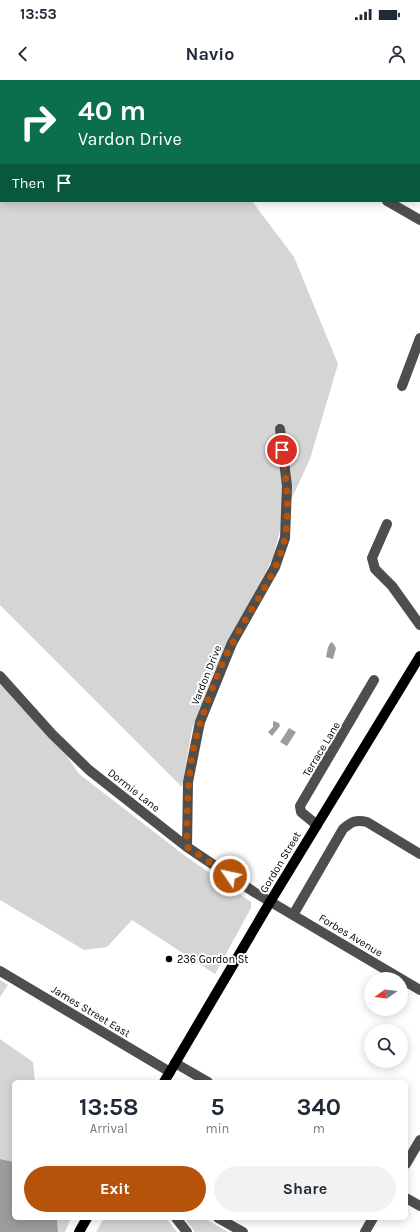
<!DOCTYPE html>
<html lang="en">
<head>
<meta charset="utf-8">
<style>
	:root { --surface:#fff; --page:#f2f2f3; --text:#1f2937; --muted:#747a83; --accent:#b45309 }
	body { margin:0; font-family:Karla,sans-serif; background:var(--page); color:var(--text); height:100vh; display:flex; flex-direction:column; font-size:15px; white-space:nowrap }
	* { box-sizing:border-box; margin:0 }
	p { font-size:13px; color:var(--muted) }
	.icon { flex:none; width:22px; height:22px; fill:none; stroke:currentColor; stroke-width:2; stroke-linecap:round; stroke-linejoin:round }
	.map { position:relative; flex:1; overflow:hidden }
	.drawer { position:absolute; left:12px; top:1000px; width:396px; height:140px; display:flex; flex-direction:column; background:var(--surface); border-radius:6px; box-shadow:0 2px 10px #0003 }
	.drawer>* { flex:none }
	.guide { position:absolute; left:0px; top:0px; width:420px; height:122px; box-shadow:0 2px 10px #0003; background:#0b6e4f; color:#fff; overflow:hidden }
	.needle { width:26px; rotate:256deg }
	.buttons { position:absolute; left:364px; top:892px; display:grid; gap:8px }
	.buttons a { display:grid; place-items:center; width:44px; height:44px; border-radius:50%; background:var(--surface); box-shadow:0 2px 10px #0003; font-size:20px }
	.pin { position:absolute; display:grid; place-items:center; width:34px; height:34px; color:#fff; margin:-17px; border:2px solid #fff; border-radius:50%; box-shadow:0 1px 4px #0007 }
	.me { position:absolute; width:44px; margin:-22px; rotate:304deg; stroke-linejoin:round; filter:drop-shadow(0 0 3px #0008) }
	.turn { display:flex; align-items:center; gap:14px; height:84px; padding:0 12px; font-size:18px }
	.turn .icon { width:52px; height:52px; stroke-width:2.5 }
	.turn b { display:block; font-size:28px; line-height:34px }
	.then { display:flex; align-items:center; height:38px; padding:0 12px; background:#0003; gap:8px; font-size:15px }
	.eta { display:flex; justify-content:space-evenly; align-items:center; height:68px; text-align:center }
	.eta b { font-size:24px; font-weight:700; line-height:28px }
	.cta { display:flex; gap:8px; margin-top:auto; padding:8px 12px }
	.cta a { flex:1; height:46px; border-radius:24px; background:var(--accent); color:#fff; font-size:16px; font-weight:700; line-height:46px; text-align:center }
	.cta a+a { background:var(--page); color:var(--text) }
	.status { display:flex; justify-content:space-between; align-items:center; height:28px; padding:0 20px; background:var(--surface); direction:ltr }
	.status svg { height:11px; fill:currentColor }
	header { display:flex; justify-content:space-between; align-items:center; height:52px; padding:0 12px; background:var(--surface); font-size:18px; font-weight:700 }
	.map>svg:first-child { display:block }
	.green { fill:#d5d5d5 }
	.water { fill:#9c9c9c }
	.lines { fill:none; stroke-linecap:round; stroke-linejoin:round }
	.minor { stroke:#4e4e4e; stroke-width:10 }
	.major { stroke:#000; stroke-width:10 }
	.route { stroke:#b45309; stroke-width:7; stroke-dasharray:0 12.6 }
	.poi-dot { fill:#000; stroke:#fff; stroke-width:1.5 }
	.labels { text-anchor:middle; stroke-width:4; stroke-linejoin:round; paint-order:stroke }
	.street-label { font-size:11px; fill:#000; stroke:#fff }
	.poi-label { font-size:11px; fill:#000; stroke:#fff; text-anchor:start }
</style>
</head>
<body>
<div class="status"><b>13:53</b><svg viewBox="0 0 49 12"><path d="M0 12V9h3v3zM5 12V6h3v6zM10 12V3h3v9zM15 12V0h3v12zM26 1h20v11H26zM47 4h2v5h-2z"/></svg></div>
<header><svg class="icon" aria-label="back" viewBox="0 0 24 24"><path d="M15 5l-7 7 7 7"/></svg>Navio<svg class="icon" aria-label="person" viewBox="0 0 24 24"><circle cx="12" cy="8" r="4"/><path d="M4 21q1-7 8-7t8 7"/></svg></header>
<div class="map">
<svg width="420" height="1152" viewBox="0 0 420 1152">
	<rect width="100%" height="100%" fill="#fff"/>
	<path class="green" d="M0,0l142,1h-141v120h251l42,56 44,107 -28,95 -26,56 -11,43 -59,114 -22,57 -10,58 -182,-182z
		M0,598l52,56 27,40 105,81 67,47v6l-36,66 -83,-54 -25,27 -23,3 -84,-50z
		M0,900l8,5 -8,12z
		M0,959l33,23 2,20h-21v80l-14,-3z
		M57,1138h14l-6,14h-7z
		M104,1138h62l11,14h-81z
		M184,1138h20l24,14h-33z"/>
	<path class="water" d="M331,562l2,1 3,5 -3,11 -7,-2 2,-10z
		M273,641l6,2 1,3 -8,10 -4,-4 5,-5z
		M289,648l7,4 -9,14 -7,-4z
		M0,1079l14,3v56h43l1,14h-58z"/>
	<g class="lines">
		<path class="minor" d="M181,0l1,1
			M387,0v1
			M387,121l33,19
			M402,306l18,-48
			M387,444l-15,34 3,11 17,17 28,39
			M0,596l52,58 37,36 98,77 67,45 166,98
			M317,745l-16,-13 -1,-6 74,-126
			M187,767l1,-65 12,-60 32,-79 43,-76 10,-29 2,-52 -7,-57
			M293,835l50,-86c8,-7 13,-10 24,-7l53,32
			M0,891l170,101
			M175,983l33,19
			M406,1084l14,-24
			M406,1118l14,8
			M176,1138l11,14
			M218,1138l25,14
			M365,1152l8,-14"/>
		<path class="major" d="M164,1002l106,-180 150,-246
			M79,1152l8,-14"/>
	</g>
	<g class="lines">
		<path class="route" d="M230,796l-43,-29c0,-42 0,-86 14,-126 8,-25 19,-55 32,-79 16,-32 46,-69 52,-105 5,-29 1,-58 -3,-87"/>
	</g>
	<circle class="poi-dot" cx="169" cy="879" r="4"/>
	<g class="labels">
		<g class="street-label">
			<text transform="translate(206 595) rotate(-68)" y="4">Vardon Drive</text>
			<text transform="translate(321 669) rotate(-59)" y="4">Terrace Lane</text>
			<text transform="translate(134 710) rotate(38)" y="4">Dormie Lane</text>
			<text transform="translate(280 782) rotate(-59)" y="4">Gordon Street</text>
			<text transform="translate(351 855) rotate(31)" y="4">Forbes Avenue</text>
			<text transform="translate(91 931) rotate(31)" y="4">James Street East</text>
		</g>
		<g class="poi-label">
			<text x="177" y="883">236 Gordon St</text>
		</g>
	</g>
</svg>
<div class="buttons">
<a><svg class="needle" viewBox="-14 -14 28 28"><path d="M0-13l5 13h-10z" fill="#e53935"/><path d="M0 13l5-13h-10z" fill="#747a83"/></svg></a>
<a><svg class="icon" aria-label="search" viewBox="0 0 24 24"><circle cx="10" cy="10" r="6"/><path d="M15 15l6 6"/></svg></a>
</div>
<div class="pin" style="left:282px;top:370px;background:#d93025"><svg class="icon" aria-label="arrive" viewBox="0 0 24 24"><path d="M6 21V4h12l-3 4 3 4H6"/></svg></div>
<svg class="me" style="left:230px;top:796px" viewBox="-20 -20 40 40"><circle r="17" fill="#b45309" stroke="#fff" stroke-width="3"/><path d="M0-11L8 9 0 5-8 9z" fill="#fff"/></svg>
<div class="guide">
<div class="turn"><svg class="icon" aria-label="right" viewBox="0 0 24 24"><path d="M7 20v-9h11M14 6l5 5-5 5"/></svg><div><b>40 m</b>Vardon Drive</div></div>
<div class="then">Then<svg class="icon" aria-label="arrive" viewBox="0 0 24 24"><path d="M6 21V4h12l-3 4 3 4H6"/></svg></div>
</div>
<section class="drawer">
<div class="eta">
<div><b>13:58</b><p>Arrival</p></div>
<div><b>5</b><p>min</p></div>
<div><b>340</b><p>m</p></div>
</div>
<div class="cta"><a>Exit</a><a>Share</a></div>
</section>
</div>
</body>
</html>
